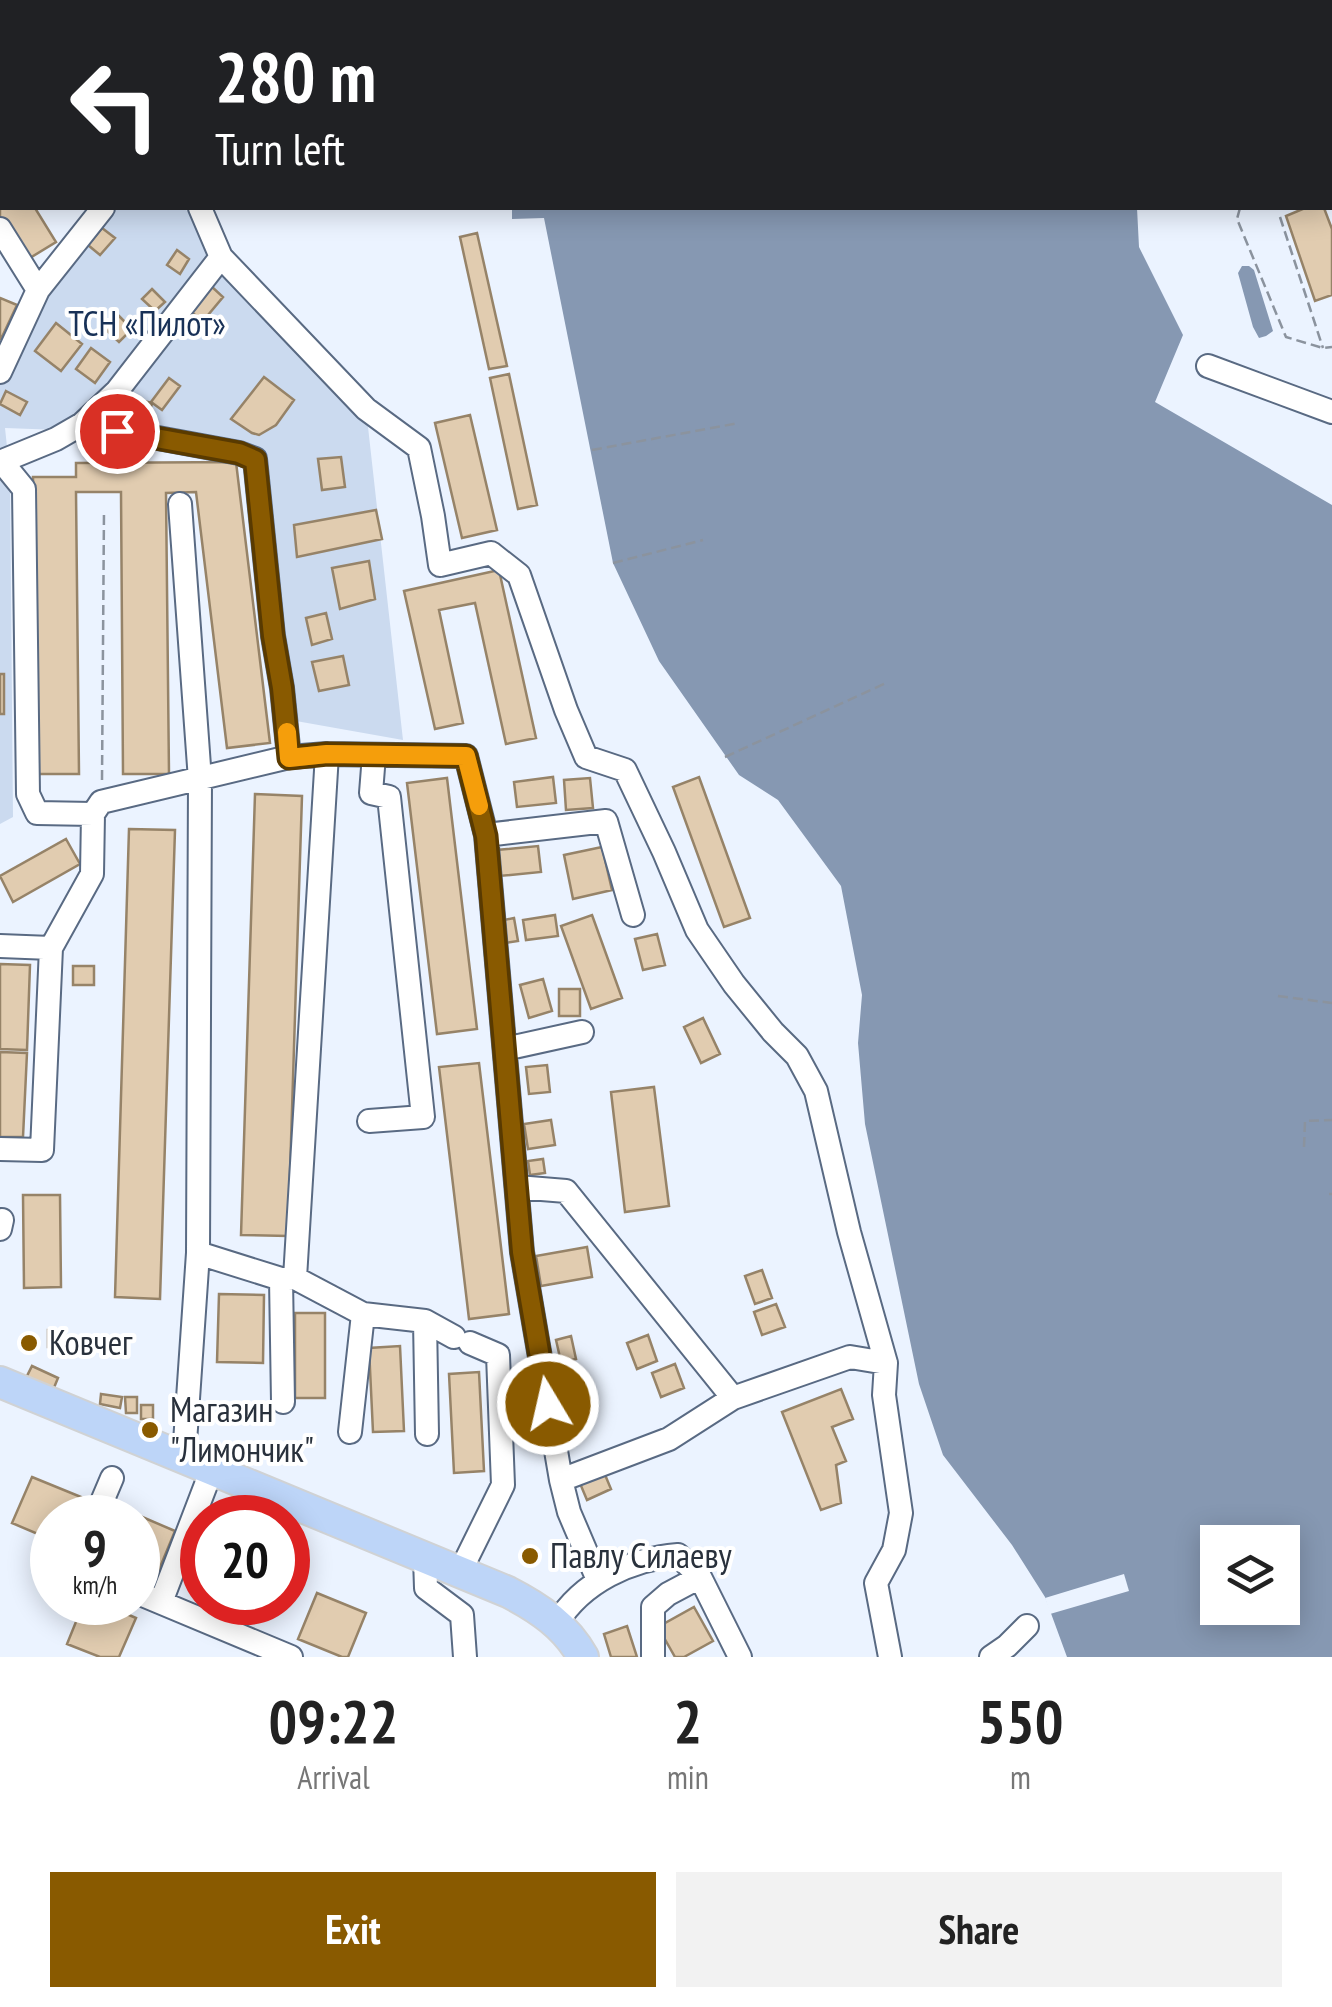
<!DOCTYPE html>
<html lang="en">
<head>
<meta charset="utf-8">
<style>
	:root { --surface:#fff; --page:#f2f2f2; --text:#222; --muted:#767676; --accent:#895a00 }
	body { margin:0; font-family:"PT Sans Narrow",sans-serif; background:var(--page); color:var(--text); height:100vh; display:flex; flex-direction:column; font-size:38px; white-space:nowrap }
	* { box-sizing:border-box; margin:0 }
	p { font-size:32px; color:var(--muted) }
	.icon { flex:none; width:55px; height:55px; fill:none; stroke:currentColor; stroke-width:2; stroke-linecap:round; stroke-linejoin:round }
	.map { position:relative; height:1657px; overflow:hidden }
	.drawer { display:flex; flex-direction:column; background:var(--surface); flex:1 }
	.drawer>* { flex:none }
	.guide { position:absolute; left:0px; top:0px; width:1332px; height:210px; box-shadow:0 5px 25px #0003; background:#202124; color:#fff; overflow:hidden }
	.buttons { position:absolute; left:1200px; top:1525px; display:grid; gap:20px }
	.buttons a { display:grid; place-items:center; width:100px; height:100px; border-radius:0px; background:var(--surface); box-shadow:0 5px 25px #0003; font-size:50px }
	.speed { position:absolute; left:30px; top:1495px; display:flex; gap:20px; font-size:50px; font-weight:700; text-align:center }
	.speed>* { display:grid; place-content:center; width:130px; height:130px; border-radius:50%; background:var(--surface); box-shadow:0 5px 25px #0003; line-height:1 }
	.speed small { font-size:25px; font-weight:400 }
	.speed .limit { border:15px solid #d22; background:#fff; color:#111 }
	.pin { position:absolute; display:grid; place-items:center; width:85px; height:85px; color:#fff; margin:-42px; border:5px solid #fff; border-radius:50%; box-shadow:0 2px 10px #0007 }
	.me { position:absolute; width:110px; margin:-55px; rotate:351deg; stroke-linejoin:round; filter:drop-shadow(0 0 8px #0008) }
	.turn { display:flex; align-items:center; gap:35px; height:210px; padding:0 50px; font-size:45px }
	.turn .icon { width:130px; height:130px; stroke-width:2.5 }
	.turn b { display:block; font-size:70px; line-height:85px }
	.eta { display:flex; justify-content:space-evenly; align-items:center; height:170px; text-align:center }
	.eta b { font-size:60px; font-weight:800; line-height:70px }
	.action { display:flex; gap:20px; margin-top:auto; padding:20px 50px }
	.action a { flex:1; height:115px; border-radius:0px; background:var(--accent); color:#fff; font-size:40px; font-weight:800; line-height:115px; text-align:center }
	.action a+a { background:var(--page); color:var(--text) }
	.map>svg:first-child { display:block }
	.green { fill:#cbdaef }
	.water { fill:#8698b2; fill-rule:evenodd }
	.pier { fill:#ebf3ff }
	.building { fill:#e1ccb0; stroke:#968368; stroke-width:2.5 }
	.lines { fill:none; stroke-linecap:round; stroke-linejoin:round }
	.minor-casing { stroke:#596a83; stroke-width:26 }
	.major-casing { stroke:#d0d2d4; stroke-width:34 }
	.path { stroke:#8b939e; stroke-width:2.5; stroke-dasharray:10 5; stroke-linecap:butt }
	.minor { stroke:#fff; stroke-width:22 }
	.major { stroke:#bdd5f8; stroke-width:30 }
	.route-casing { stroke:#593a00; stroke-width:25 }
	.route { stroke:#895a00; stroke-width:18 }
	.slow { stroke:#f59e0b; stroke-width:18 }
	.poi-dot { fill:#895a00; stroke:#fff; stroke-width:4 }
	.labels { text-anchor:middle; stroke-width:8; stroke-linejoin:round; paint-order:stroke }
	.park-label { font-size:35px; fill:#183157; stroke:#fff }
	.poi-label { font-size:35px; fill:#29313c; stroke:#fff; text-anchor:start }
</style>
</head>
<body>
<div class="map">
<svg width="1332" height="1657" viewBox="0 0 1332 1657">
	<rect width="100%" height="100%" fill="#ebf3ff"/>
	<path class="green" d="M90,208h94l50,48 132,153 37,331 -107,-19 -36,-273 -65,-13 -190,-7 5,47 3,342 -13,7v-476z"/>
	<path class="water" d="M489,0h623l-5,2h-618z
		M512,208h625l2,39 44,88 -28,67 177,103v1152h-265l-22,-60 -33,-52 -69,-90 -24,-71 -54,-260 -7,-81 4,-48 -21,-109 -63,-86 -39,-25 -80,-114 -46,-98 -69,-345 -32,1zM1218,1542h64v66h-64z
		M1242,266h7l5,4 19,61 -7,5 -7,2 -6,-11 -15,-54z"/>
	<path class="pier" d="M1124,1574l5,17 -79,23 -5,-16z"/>
	<path class="building" d="M2,116v92h33l21,34 -31,19 -25,-41v-103z
		M1305,208h19l8,21v66l-17,6 -29,-85z
		M102,228l13,10 -15,17 -12,-10z
		M477,233l30,133 -18,3 -29,-132z
		M177,250l12,9 -9,15 -13,-9z
		M211,286l12,11 -20,24 -13,-10z
		M152,289l13,13 -10,9 -13,-12z
		M0,298l17,7 -16,34 -1,-1z
		M117,314l15,15 -13,13 -16,-15z
		M56,323l26,21 -21,27 -26,-20z
		M91,348l19,14 -15,21 -19,-14z
		M509,374l28,131 -19,4 -28,-131z
		M264,377l30,23 -18,25 -17,10 -7,-2 -21,-14z
		M169,378l11,8 -18,24 -11,-8z
		M6,391l21,11 -7,13 -20,-11z
		M122,396l30,7 -6,25 -30,-8z
		M470,415l27,115 -35,8 -27,-115z
		M341,457l4,30 -23,3 -4,-31z
		M236,462l34,281 -43,5 -31,-256 -30,1 3,281h-46l-2,-282h-45l3,282h-43l-3,-297h43v-14z
		M376,510l6,29 -85,18 -3,-32z
		M369,561l6,38 -35,10 -8,-41z
		M499,570l37,168 -30,6 -31,-141 -36,7 24,113 -28,6 -31,-138z
		M326,613l6,26 -20,6 -6,-27z
		M343,656l6,29 -30,6 -7,-29z
		M0,674h4v40h-4z
		M553,777l3,26 -39,4 -3,-25z
		M699,777l51,141 -26,9 -51,-140z
		M447,778l30,251 -40,5 -30,-251z
		M590,778l3,30 -27,2 -2,-30z
		M255,794l47,2 -14,440 -47,-1z
		M129,829l46,1 -15,469 -45,-2z
		M66,839l14,25 -67,38 -13,-26z
		M538,846l3,26 -42,4 -2,-26z
		M602,847l10,43 -39,9 -9,-44z
		M555,915l3,21 -32,4 -3,-20z
		M592,915l30,83 -31,11 -30,-83z
		M514,918l4,23 -19,3 -4,-22z
		M657,934l8,31 -22,5 -8,-31z
		M0,964l30,1 -3,85 -27,-1z
		M73,966h21v19h-21z
		M543,979l9,32 -23,7 -9,-33z
		M559,989h21v27h-21z
		M703,1018l17,36 -19,9 -17,-36z
		M0,1052l27,1 -4,84h-23z
		M479,1063l30,251 -40,5 -30,-252z
		M547,1065l3,27 -21,2 -3,-27z
		M654,1087l15,119 -44,6 -14,-120z
		M551,1120l4,25 -27,4 -4,-25z
		M543,1159l2,14 -15,2 -2,-14z
		M23,1195h37l1,92 -37,1z
		M587,1247l5,30 -51,9 -5,-30z
		M762,1270l10,28 -17,6 -10,-28z
		M219,1294l45,1 -1,68 -46,-1z
		M776,1304l9,23 -23,8 -8,-23z
		M295,1313h30v85h-30z
		M48,1330h10v17h-10z
		M648,1335l9,26 -20,8 -10,-26z
		M571,1336l5,23 -15,3 -5,-22z
		M400,1346l4,85 -31,1 -4,-84z
		M675,1364l9,24 -23,9 -9,-24z
		M32,1366l26,12 -5,12 -27,-12z
		M479,1372l5,99 -30,2 -5,-99z
		M585,1382l1,14 -20,1 -1,-14z
		M841,1389l12,30 -21,8 14,34 -10,4 5,38 -20,7 -39,-98z
		M101,1394l21,3 -2,11 -20,-4z
		M125,1397h12v16h-11z
		M141,1405h12v14h-12z
		M603,1470l8,19 -24,11 -8,-19z
		M32,1477l49,20 -8,21h-21v22l-40,-17z
		M126,1510l49,21 -19,46 -18,-8v-51h-15z
		M317,1593l49,20 -18,44h-6l-44,-18z
		M84,1602h15l37,16 -17,39h-19l-33,-13z
		M694,1607l19,34 -29,16h-9l-17,-30z
		M627,1626l10,31h-26l-7,-23z"/>
	<g class="lines">
		<g class="minor-casing">
			<path id="minor" d="M109,0l2,2
				M141,0v2
				M308,2l1,-2
				M200,208l21,49 145,152 53,39 14,68 7,49 51,-12 28,22 47,135 20,47 39,13 39,82 33,78 37,54 39,48 24,24 19,35 33,141 37,131 -2,32 17,118 -7,37 -18,33 14,74
				M0,229l38,61
				M1208,366l124,46
				M0,372l38,-82 65,-82
				M82,424l35,-33 104,-134
				M0,462l56,-23 26,-15 157,29 16,6 18,177 9,52 7,69
				M2,462l22,27 4,305 9,19 56,1 8,-12 188,-45 38,-3 139,2 20,79 36,417 39,228 8,32 29,68
				M180,504l20,276 -2,473
				M486,835l120,-14 27,94
				M0,946l51,2 -9,202 -42,-1
				M51,948l41,-74 1,-60
				M505,1049l77,-17
				M369,1121l54,-4 -34,-320 -18,-4 3,-38
				M517,1187l49,4 167,207 -64,41 -108,41
				M0,1229l2,-9
				M295,1278l32,-524
				M281,1279l2,123
				M425,1321l2,113
				M733,1398l117,-41 36,6
				M350,1432l13,-118
				M184,1457l14,-204 83,26 14,-1 68,36 62,7 29,16
				M95,1518l17,-40
				M425,1558l1,30 36,27 3,42
				M460,1572l43,-87 -5,-130 -28,-12
				M138,1593l153,64
				M161,1602l51,-133
				M557,1623c25,-41 74,-64 121,-68l22,22 40,80
				M653,1657v-50l15,-13 32,-17
				M991,1657l16,-11 20,-20"/>
		</g>
		<g class="major-casing">
			<path id="major" d="M0,1382l508,210c31,16 58,34 75,65"/>
		</g>
		<path class="path" d="M1263,2l13,-2
			M1330,158h2
			M1330,194l2,6
			M1240,208l-3,11 49,118 37,11 9,-1
			M1280,217l43,131
			M592,450l147,-27
			M613,563l90,-23
			M725,757l161,-74
			M102,780l2,-270
			M1278,996l54,7
			M1304,1147l1,-26 27,-1
			M1329,1194h3"/>
		<use href="#minor" class="minor"/>
		<use href="#major" class="major"/>
	</g>
	<g class="lines">
		<g class="route-casing">
			<path id="route" d="M117,431l122,22 16,7 18,176 9,52 7,70 38,-4 139,2 20,80 36,416 26,152"/>
		</g>
		<use href="#route" class="route"/>
		<path class="slow" d="M287,732l2,26 38,-4 139,2 13,50"/>
	</g>
	<g class="poi-dot">
		<circle cx="29" cy="1343" r="10"/>
		<circle cx="150" cy="1430" r="10"/>
		<circle cx="530" cy="1556" r="10"/>
	</g>
	<g class="labels">
		<g class="park-label">
			<text x="147" y="336">ТСН «Пилот»</text>
		</g>
		<g class="poi-label">
			<text x="49" y="1355">Ковчег</text>
			<text x="170" y="1422">Магазин<tspan x="170" dy="40">"Лимончик"</tspan></text>
			<text x="550" y="1568">Павлу Силаеву</text>
		</g>
	</g>
</svg>
<div class="buttons">
<a><svg class="icon" aria-label="layers" viewBox="0 0 24 24"><path d="M12 4l9 5-9 5-9-5zM3 14l9 5 9-5"/></svg></a>
</div>
<div class="speed"><div>9<small>km/h</small></div><div class="limit">20</div></div>
<div class="pin" style="left:117px;top:431px;background:#d93025"><svg class="icon" aria-label="arrive" viewBox="0 0 24 24"><path d="M6 21V4h12l-3 4 3 4H6"/></svg></div>
<svg class="me" style="left:548px;top:1404px" viewBox="-20 -20 40 40"><circle r="17" fill="#895a00" stroke="#fff" stroke-width="3"/><path d="M0-11L8 9 0 5-8 9z" fill="#fff"/></svg>
<div class="guide">
<div class="turn"><svg class="icon" aria-label="left" viewBox="0 0 24 24"><path d="M17 20v-9H6M10 6l-5 5 5 5"/></svg><div><b>280 m</b>Turn left</div></div>
</div>
</div>
<section class="drawer">
<div class="eta">
<div><b>09:22</b><p>Arrival</p></div>
<div><b>2</b><p>min</p></div>
<div><b>550</b><p>m</p></div>
</div>
<div class="action"><a>Exit</a><a>Share</a></div>
</section>
</body>
</html>
